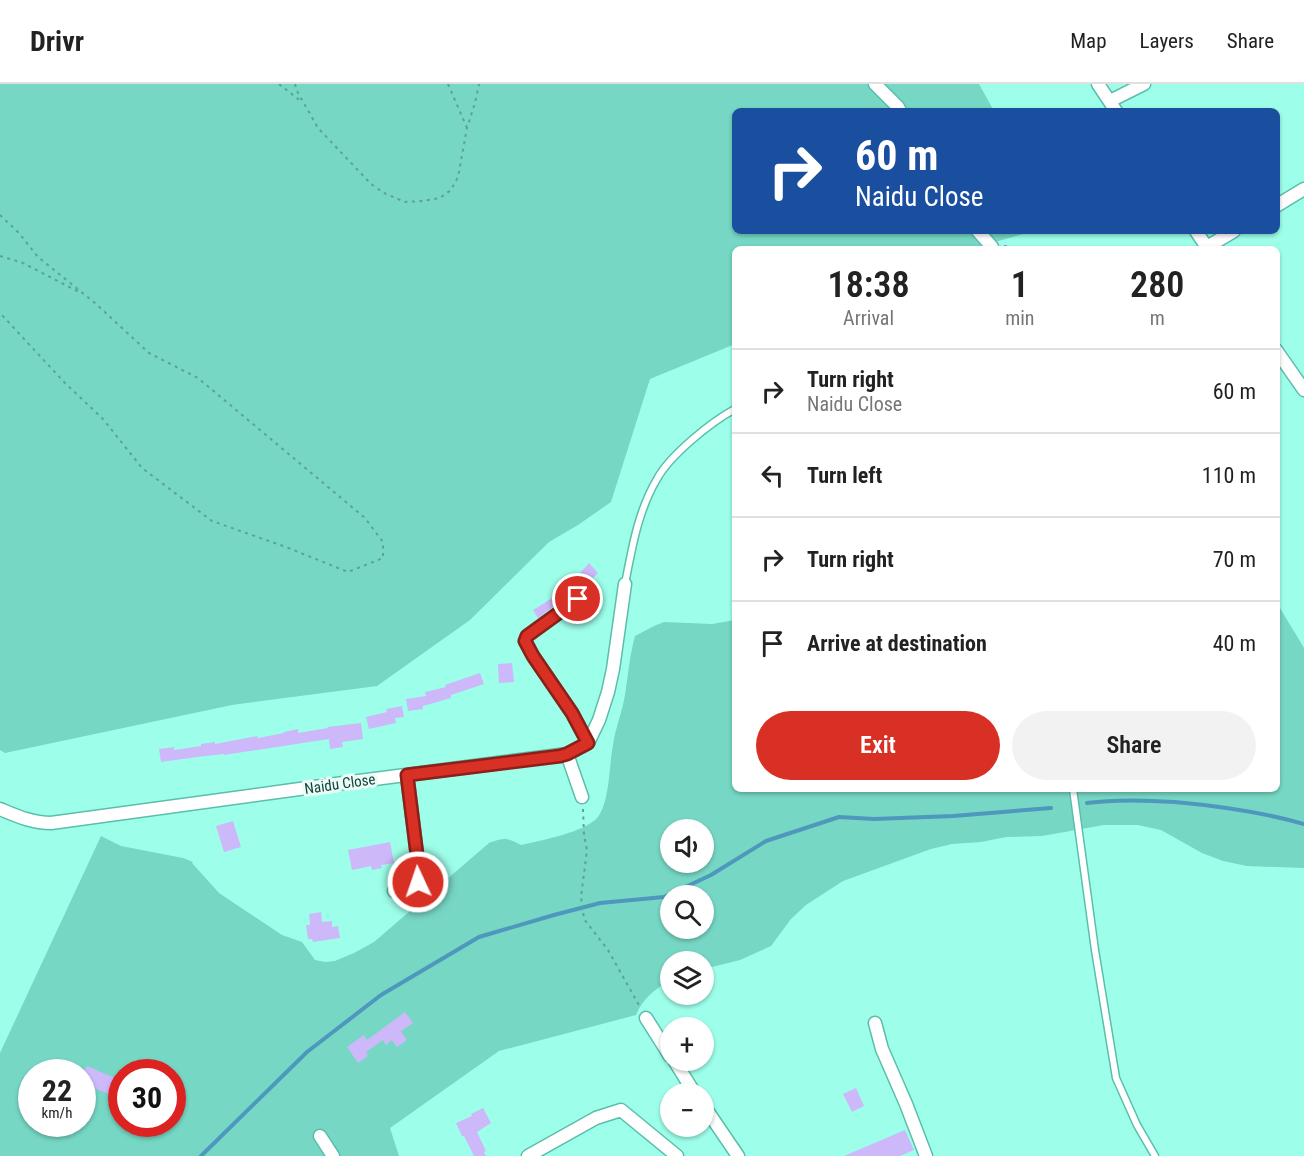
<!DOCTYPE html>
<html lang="en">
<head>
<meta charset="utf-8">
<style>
	:root { --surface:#fff; --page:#f2f2f2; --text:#222; --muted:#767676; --line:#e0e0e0; --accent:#d93025 }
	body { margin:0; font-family:"Roboto Condensed",sans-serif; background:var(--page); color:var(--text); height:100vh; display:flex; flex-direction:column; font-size:22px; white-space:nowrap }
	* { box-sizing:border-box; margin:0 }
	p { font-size:20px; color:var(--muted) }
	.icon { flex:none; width:33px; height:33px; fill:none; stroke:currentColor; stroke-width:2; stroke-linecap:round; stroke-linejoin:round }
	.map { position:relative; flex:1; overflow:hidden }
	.drawer { position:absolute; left:732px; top:162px; width:548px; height:546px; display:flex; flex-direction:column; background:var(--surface); border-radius:9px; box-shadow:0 2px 4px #0004 }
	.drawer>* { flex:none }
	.banner { position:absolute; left:732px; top:24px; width:548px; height:126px; border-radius:9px; box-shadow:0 2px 4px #0004; background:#1a4fa0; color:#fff; overflow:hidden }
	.fabs { position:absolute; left:660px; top:735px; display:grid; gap:12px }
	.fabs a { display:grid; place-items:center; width:54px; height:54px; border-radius:50%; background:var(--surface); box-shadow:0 2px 4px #0004; font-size:30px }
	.speed { position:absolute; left:18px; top:975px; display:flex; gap:12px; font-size:30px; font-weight:700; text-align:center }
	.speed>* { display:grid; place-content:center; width:78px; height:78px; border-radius:50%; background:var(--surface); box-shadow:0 2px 4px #0004; line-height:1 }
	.speed small { font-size:15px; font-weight:400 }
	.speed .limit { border:9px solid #d22; background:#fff; color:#111 }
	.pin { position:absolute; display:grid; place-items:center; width:51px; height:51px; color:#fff; margin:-26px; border:3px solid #fff; border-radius:50%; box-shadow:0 2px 6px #0007 }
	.me { position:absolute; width:66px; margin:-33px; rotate:357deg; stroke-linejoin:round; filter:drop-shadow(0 0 4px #0008) }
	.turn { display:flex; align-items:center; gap:21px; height:126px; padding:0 24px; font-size:27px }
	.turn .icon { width:78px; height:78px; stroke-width:2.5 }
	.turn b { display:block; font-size:42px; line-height:51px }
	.eta { display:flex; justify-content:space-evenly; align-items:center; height:102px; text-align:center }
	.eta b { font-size:36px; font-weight:600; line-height:42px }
	.cta { display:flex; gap:12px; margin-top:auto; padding:12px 24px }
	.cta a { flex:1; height:69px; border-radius:36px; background:var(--accent); color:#fff; font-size:24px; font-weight:600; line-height:69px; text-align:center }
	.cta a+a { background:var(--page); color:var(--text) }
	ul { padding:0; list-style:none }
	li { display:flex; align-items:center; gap:18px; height:84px; padding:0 24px; border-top:2px solid var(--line) }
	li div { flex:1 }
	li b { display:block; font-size:22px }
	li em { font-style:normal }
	header { display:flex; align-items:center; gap:36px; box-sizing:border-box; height:84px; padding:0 30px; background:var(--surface); border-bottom:2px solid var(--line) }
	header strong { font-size:28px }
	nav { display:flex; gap:33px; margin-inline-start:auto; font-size:21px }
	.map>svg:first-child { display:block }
	.green { fill:#76d7c4; fill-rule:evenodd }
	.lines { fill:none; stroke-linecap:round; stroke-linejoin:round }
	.stream { stroke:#4e98bd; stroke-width:4 }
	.building { fill:#cdb8fa }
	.service-casing { stroke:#5bbeab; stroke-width:9 }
	.minor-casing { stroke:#5bbeab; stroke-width:15 }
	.path { stroke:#5ca394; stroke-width:2; stroke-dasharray:3 4.5; stroke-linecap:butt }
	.service { stroke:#fff; stroke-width:6 }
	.minor { stroke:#fff; stroke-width:12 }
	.route-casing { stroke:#8d1f18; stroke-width:15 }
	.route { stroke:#d93025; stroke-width:10 }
	.labels { text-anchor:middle; stroke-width:6; stroke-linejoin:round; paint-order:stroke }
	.street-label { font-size:15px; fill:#164038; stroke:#e9fbf6 }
</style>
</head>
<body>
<header>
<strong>Drivr</strong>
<nav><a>Map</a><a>Layers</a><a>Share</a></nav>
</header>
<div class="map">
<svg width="1304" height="1072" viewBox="0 0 1304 1072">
	<rect width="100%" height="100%" fill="#9dffea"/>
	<path class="green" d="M0,0h979l15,27h-259v120h299l-64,18h-235v95l-85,35 -39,123 -33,23 -29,17 -79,78 -93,66 -145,19 -227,48 -5,-3z
		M1277,519l27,45v220l-57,-2 -24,-5 -21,-8 -41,-23 -23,-5h-34l-62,11 -36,1 -25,5 -29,2 -21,5 -88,32 -37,24 -15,14 -20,27 -31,14 -36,9v-7h-34v19c-15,7 -28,19 -34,34l-137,36 -109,77 9,28h-399v-103l101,-217 20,10 62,12 10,4 -1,1 27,30 63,42 20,7 13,18 10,2 10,-1 19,-8 20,-11 115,-99c15,-5 18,-6 32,2 18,-4 65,-13 77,-28 12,-17 11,-52 15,-72 2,-15 8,-30 11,-45 4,-21 5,-43 11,-64l19,-10 10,-4 48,2 23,-4v169h541zM670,746h34v32h-34zM670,812h34v32h-34zM32,988h50v52h-50zM122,988h50v52h-50z"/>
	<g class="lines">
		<path class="stream" d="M1087,719c29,-4 58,-3 88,-1 44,4 87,10 129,22
			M201,1072l106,-104 74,-57 98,-58 75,-22 46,-12 64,-6 47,-22 55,-34 73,-24 35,2 79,-3 98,-8"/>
	</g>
	<path class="building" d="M589,479l9,10 -10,10 -9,-9z
		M568,500l5,8 -35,26 -5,-8 24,-15 -2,-4z
		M512,579l2,19 -15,1 -1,-19z
		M480,589l4,11 -33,11v3l-28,8v3l-15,2 -2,-12 20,-3 -1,-4 21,-5 -1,-2z
		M402,622l2,11 -9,1 1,5 -27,6 -3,-12 21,-5 -1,-3z
		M361,639l2,16 -21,3 1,5 -13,2 -1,-10 -105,16v-1l-27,3 -36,5 -2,-13 15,-2v3l27,-4v-2l14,-2v2l42,-8 1,2 26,-5v-1l14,-3v4l30,-5 -1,-1z
		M233,737l8,26 -17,5 -8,-26z
		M390,758l4,21 -13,2 1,3 -10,2 -1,-4 -19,4 -4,-20z
		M321,828l1,10 10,-1v6l6,-1 2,12 -27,4 -1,-3h-4l-2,-14h4l-1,-11z
		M405,928l8,11 -12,8 6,9 -10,7 -5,-7 -6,5 -3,-5 -17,12 2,4 -10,7 -11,-16 17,-12 3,5z
		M87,982l35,15 -6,16 -34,-14v-8z
		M856,1004l8,18 -12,6 -9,-18z
		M483,1024l8,15 -14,9 9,19 -2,1 2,4h-12l-10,-20h-2l-6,-13 16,-7 -1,-2z
		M905,1046l9,20 -14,6h-56z"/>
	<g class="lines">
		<g class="service-casing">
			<path id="service" d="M625,500c7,-36 13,-73 32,-105 13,-24 54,-57 78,-70
				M1073,705l22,161 21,128 21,47 18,31"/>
		</g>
		<g class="minor-casing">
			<path id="minor" d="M875,0l23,23 2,4
				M1098,0l18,27
				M1110,17l34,-17
				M1276,122l28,-17
				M978,147l14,16
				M1196,147l12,18
				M1207,163l27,-16
				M1276,266l28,40
				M578,515l-51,37 -2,5 8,15 39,57 16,30
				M567,670l15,43
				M0,725c17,7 32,14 51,14l285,-39 231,-30 21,-11 11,-23 9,-28 5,-23 12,-85
				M394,807l19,-6 5,-3 1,-11 -12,-96
				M646,934l24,38
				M875,939l7,26 24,55 20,52
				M674,976l21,34
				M704,1022l34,50
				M320,1052l13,20
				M528,1072l68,-38 25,-8 56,46"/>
		</g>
		<path class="path" d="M279,0l23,18
			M295,0l2,7 21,37 53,56 13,9 21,9 18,-1 17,-3 11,-8 7,-13 9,-49 8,-25 4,-19
			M448,0l19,44
			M0,131l18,17 20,25 57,46 54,50 49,25 167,140 18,24v16l-35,14 -62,-25 -74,-26 -70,-53 -39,-49 -38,-36 -65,-70
			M1004,162l16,3
			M0,172l23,7 56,29
			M583,725l1,26 3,15 -6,47 3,22 24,31 32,57"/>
		<use href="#service" class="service"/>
		<use href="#minor" class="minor"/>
	</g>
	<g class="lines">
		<g class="route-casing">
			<path id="route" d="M418,798l1,-11 -12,-96 153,-19 7,-2 21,-11 -16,-30 -39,-57 -8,-15 2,-5 51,-37"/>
		</g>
		<use href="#route" class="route"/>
	</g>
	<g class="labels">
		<g class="street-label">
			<text transform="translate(340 700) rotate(-8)" y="5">Naidu Close</text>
		</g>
	</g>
</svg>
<div class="fabs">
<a><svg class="icon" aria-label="sound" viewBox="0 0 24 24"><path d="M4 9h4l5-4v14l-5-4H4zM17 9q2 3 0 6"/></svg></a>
<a><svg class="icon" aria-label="search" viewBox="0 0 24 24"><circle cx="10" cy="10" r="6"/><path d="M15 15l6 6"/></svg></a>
<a><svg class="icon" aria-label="layers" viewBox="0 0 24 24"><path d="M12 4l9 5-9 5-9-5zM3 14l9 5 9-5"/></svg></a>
<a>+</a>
<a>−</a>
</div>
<div class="speed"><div>22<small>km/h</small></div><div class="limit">30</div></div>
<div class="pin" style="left:578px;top:515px;background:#d93025"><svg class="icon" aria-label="arrive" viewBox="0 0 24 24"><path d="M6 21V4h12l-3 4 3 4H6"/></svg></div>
<svg class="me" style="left:418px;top:798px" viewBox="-20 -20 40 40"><circle r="17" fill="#d93025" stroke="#fff" stroke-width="3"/><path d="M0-11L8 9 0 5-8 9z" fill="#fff"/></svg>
<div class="banner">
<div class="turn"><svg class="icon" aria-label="right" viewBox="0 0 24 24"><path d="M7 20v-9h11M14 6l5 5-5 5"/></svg><div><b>60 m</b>Naidu Close</div></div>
</div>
<section class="drawer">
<div class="eta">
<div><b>18:38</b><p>Arrival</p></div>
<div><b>1</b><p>min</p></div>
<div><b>280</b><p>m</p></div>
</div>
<ul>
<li><svg class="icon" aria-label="right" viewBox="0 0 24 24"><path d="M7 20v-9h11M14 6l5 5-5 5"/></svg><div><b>Turn right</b><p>Naidu Close</p></div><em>60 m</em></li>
<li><svg class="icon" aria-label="left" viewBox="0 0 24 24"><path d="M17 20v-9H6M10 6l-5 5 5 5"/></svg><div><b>Turn left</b></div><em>110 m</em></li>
<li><svg class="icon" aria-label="right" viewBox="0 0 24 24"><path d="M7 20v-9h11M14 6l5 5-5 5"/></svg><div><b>Turn right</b></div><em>70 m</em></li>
<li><svg class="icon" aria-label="arrive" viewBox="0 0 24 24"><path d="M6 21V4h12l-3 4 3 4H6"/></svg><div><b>Arrive at destination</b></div><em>40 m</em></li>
</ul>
<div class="cta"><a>Exit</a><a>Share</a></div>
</section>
</div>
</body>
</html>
